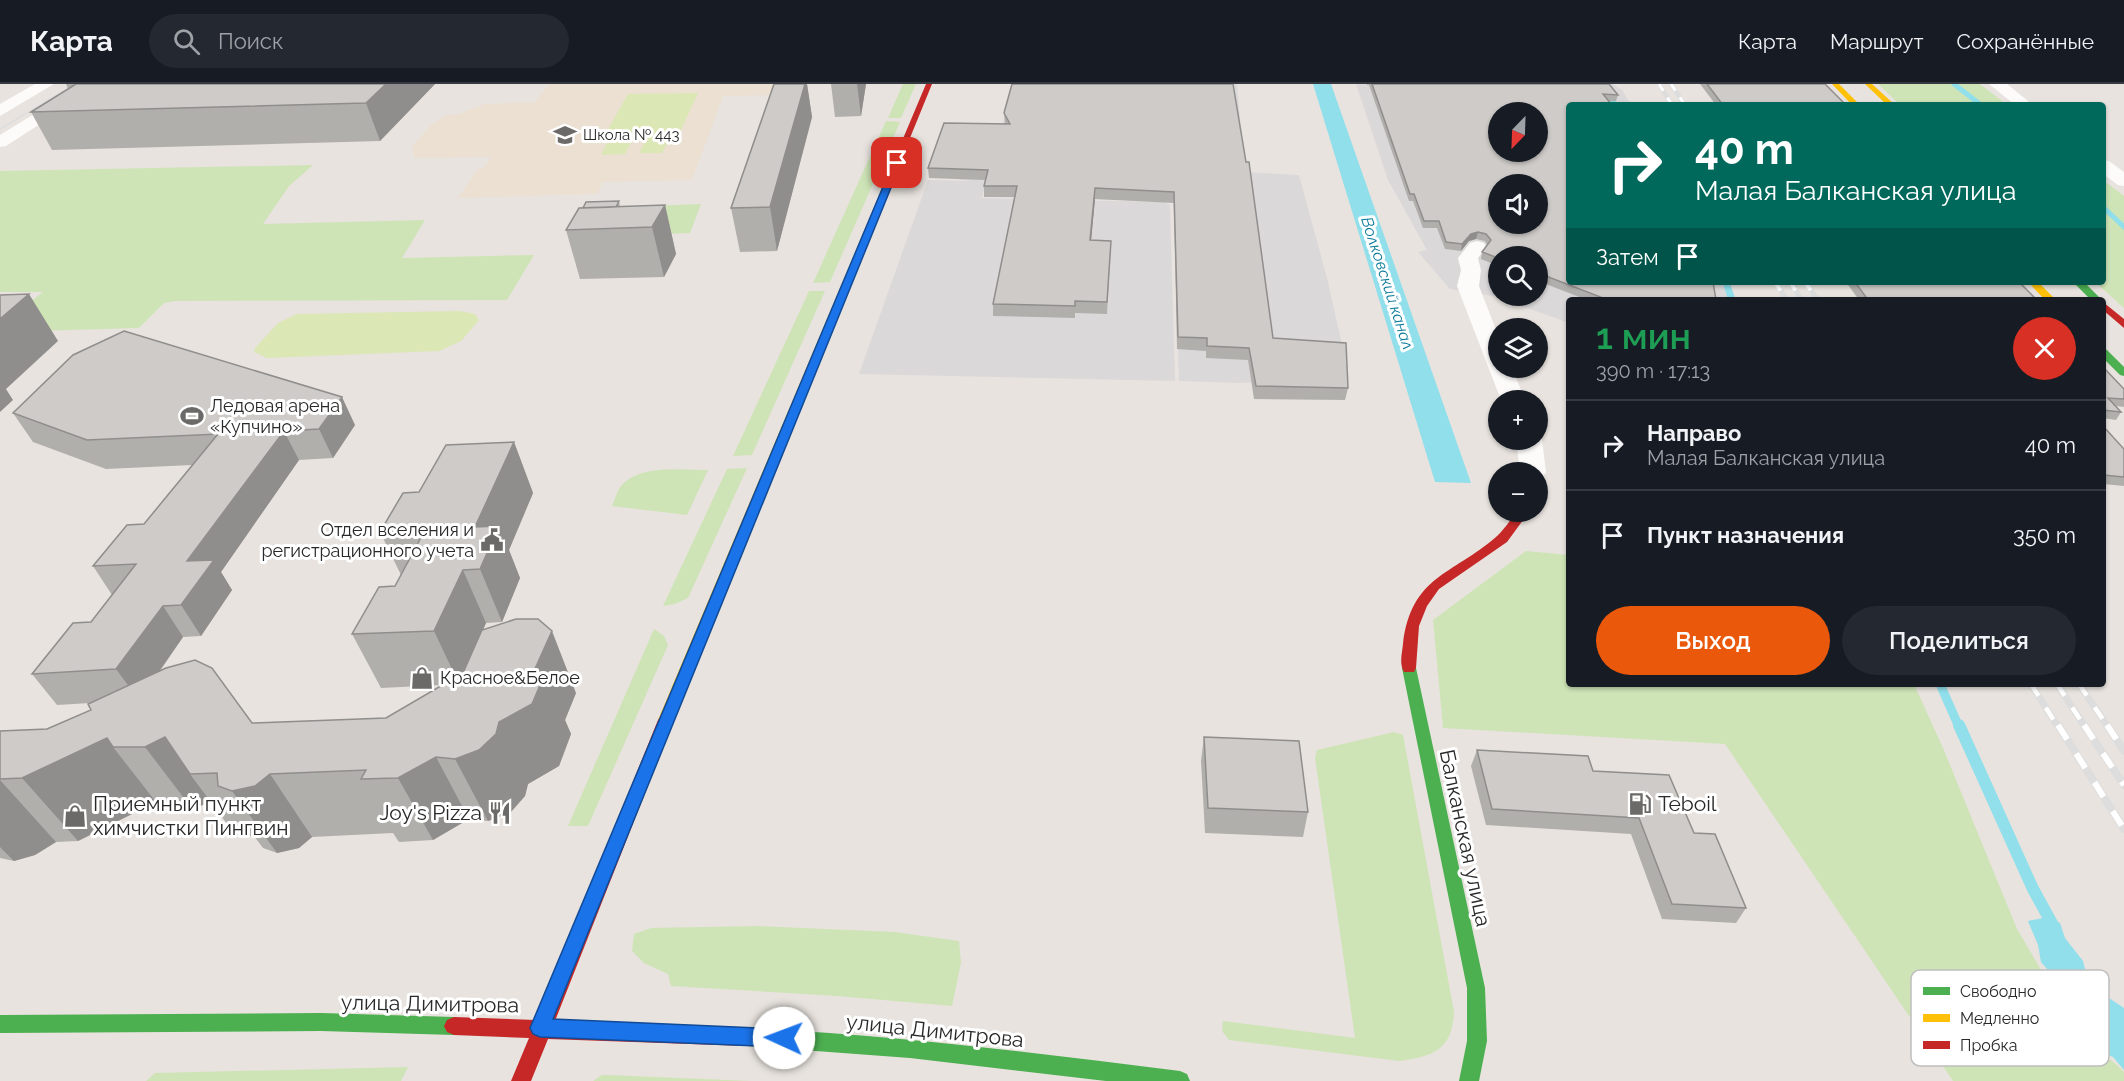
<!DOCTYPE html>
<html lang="ru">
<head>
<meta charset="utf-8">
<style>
	:root { --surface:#171b24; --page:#242831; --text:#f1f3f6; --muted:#9ea1a6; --line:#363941; --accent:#ea580c }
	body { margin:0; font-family:Raleway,sans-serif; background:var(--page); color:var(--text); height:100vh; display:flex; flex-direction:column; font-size:22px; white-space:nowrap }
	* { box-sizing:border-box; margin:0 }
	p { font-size:20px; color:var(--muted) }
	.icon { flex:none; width:33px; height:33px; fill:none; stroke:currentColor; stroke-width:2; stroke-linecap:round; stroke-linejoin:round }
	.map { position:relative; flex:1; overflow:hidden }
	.drawer { position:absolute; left:1566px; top:213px; width:540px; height:390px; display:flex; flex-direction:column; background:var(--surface); border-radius:6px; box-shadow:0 2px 4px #0004 }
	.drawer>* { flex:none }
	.banner { position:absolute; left:1566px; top:18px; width:540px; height:183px; border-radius:6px; box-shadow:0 2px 4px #0004; background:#00695c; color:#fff; overflow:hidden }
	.needle { width:39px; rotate:203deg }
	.controls { position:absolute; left:1488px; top:18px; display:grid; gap:12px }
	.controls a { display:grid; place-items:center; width:60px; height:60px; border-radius:50%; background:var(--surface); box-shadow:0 2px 4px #0004; font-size:30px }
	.pin { position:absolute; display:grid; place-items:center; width:51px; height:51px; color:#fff; margin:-26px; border-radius:12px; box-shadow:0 3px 9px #0006 }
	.me { position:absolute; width:66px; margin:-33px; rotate:272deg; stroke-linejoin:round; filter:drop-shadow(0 0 4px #0008) }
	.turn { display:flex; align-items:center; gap:21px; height:126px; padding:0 30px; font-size:27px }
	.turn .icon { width:78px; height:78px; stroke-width:2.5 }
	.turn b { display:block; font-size:42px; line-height:51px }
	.then { display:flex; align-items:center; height:57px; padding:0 30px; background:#0003; gap:12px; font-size:22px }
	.round { display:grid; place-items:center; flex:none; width:63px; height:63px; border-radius:32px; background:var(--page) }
	.overview { display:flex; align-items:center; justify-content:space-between; height:102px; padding:0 30px }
	h1 { font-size:36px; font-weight:600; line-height:45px; color:#1e9e55 }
	.action { display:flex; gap:12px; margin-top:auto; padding:12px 30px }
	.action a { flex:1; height:69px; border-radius:36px; background:var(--accent); color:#fff; font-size:24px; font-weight:600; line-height:69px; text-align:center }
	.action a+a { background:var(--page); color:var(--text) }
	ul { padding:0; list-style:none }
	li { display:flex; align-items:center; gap:18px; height:90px; padding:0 30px; border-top:2px solid var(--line) }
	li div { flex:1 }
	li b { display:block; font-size:22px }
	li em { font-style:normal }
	header { display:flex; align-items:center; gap:36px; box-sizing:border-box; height:84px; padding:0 30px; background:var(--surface); border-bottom:2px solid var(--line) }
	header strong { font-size:28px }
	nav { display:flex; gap:33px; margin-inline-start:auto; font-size:21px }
	.search { width:420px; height:54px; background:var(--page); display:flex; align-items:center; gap:15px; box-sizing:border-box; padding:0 21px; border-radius:33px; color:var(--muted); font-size:22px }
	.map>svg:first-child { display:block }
	.industrial { fill:#dbd8da; fill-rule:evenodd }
	.education { fill:#ebe0d2 }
	.green { fill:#cee4b6 }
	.pitch { fill:#dbe7b4 }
	.water { fill:#90dfeb }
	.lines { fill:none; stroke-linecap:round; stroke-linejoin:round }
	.stream-far3 { stroke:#90dfeb; stroke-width:5 }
	.stream-far2 { stroke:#90dfeb; stroke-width:7 }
	.stream-far1 { stroke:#90dfeb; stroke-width:9 }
	.stream { stroke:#90dfeb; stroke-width:12 }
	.street { fill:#fcfbfa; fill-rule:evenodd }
	.fast { fill:#4caf50; fill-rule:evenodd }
	.slow { fill:#ffc107; fill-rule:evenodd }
	.jam { fill:#c62828; fill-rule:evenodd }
	.tram { stroke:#ddddde; stroke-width:1.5 }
	.rail-far3-casing { stroke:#ddddde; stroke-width:4.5 }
	.rail-far2-casing { stroke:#ddddde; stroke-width:5 }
	.rail-far1-casing { stroke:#ddddde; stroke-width:7 }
	.rail-casing { stroke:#ddddde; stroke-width:8 }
	.rail-far3 { stroke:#fff; stroke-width:3; stroke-dasharray:8; stroke-linecap:butt }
	.rail-far2 { stroke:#fff; stroke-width:4; stroke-dasharray:10; stroke-linecap:butt }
	.rail-far1 { stroke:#fff; stroke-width:4.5; stroke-dasharray:14; stroke-linecap:butt }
	.rail { stroke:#fff; stroke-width:6; stroke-dasharray:17; stroke-linecap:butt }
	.wall { fill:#b1afac }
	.shaded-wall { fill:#908e8c }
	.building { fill:#cecbc8; stroke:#908e8c; stroke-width:1.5; fill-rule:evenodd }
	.route { fill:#1a73e8; stroke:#114b97; stroke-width:1.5 }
	.labels { text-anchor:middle; stroke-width:6; stroke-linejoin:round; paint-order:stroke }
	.far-poi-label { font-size:15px; fill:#292929; stroke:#fff; text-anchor:start }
	.far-water-label { font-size:16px; font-style:italic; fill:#0b7b9b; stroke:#fff }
	.poi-label { font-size:18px; fill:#292929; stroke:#fff; text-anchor:start }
	.near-poi-label { font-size:21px; fill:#292929; stroke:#fff; text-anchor:start }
	.near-street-label { font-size:21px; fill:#292929; stroke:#fff }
	.key { fill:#fff; stroke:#bfbfbf; stroke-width:1.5 }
	.key-label { font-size:16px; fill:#292929 }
</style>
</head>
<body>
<header>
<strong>Карта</strong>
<div class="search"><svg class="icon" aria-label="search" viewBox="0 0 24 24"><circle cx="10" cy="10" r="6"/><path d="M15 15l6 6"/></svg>Поиск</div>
<nav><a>Карта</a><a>Маршрут</a><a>Сохранённые</a></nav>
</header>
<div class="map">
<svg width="2124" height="997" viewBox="0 0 2124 997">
	<rect width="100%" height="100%" fill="#e8e3de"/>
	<path class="industrial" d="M1014,0h223l8,88 54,3 28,103 17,75 -21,24 -83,6 -61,-2 -6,-180 -188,-4 3,-16 -2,-1 -4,18 182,4 6,3 5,176 -316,-7 69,-194 43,1 -16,-2 47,-53z
		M1356,0h257l9,6 9,15h-62v177h159l6,18h-165v23l-75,-27 -44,-7 -32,-37 9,-2 -39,-70zM1498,28h40v40h-40zM1498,100h40v40h-40zM1498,172h40v40h-40z"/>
	<path class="education" d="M549,0h228l-2,11 -52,1 -31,84 -89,2 -6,12 -139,4 20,-29 5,-1 8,-11 -77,1 -2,-11 20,-23 15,-9 12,-1 26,-10 50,-2z"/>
	<path class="green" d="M903,0h13l-15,34h-13z
		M1878,0h102l27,21h-107z
		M886,37l14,1 -70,160 -17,1z
		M313,81l-24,21 -26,38 162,-4 -23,38 132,-3 -27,45 -332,1 -11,2 -25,25 -139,4v-6l43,-34h-43v-121z
		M2103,96l21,16v112l-29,-26h8z
		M701,120l-11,29 -53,2 13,-29z
		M809,207h16l-73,164 -19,1z
		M747,384l-59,130 -13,6 -12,2 64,-137z
		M708,386l-21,45 -75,-9c3,-6 5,-16 10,-21 19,-21 61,-15 86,-15z
		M1526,467l43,4v129h345l29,64 74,181 66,112c14,12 29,17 41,31v9h-171l-228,-337 -282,-16 -10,-108z
		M654,545l10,7 4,9 -80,181h-20z
		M1394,648l9,3 51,277c-2,38 -20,44 -54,49l-171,-21 -7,-9 1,-10 132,17 -40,-280 2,-8z
		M758,842l137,6 64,9 2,22 -9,43 -115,-10 -166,-10 -3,-12 -24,-11 -12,-12 2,-17 17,-6z
		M408,983l-7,14h-255l9,-8z
		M602,991h6l143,6h-158z"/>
	<path class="pitch" d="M698,9l-19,41 -75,2 24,-42z
		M648,52h23l-9,17h-23z
		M610,53h24l-9,17 -24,1z
		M460,227l15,3 4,6 -18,21 -22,10 -172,7 -13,-6 1,-4 23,-25 19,-9z"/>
	<path class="water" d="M1313,0h18l140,399 -36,-1z
		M2043,834l17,5 5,15 18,23 3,12 23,25 15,10v62l-11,-13 -14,-6 -20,-24 -9,-16 4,-11 -33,-38 -3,-17 -10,-24z"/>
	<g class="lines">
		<path class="stream-far3" d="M1600,0l15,21
			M1954,0l27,21
			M2103,123l21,20"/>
		<path class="stream-far2" d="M1726,198l6,18"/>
		<path class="stream-far1" d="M1940,600l19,43"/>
		<path class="stream" d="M1959,641l74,164 22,40"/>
		<path class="street" d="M35,0h19l-54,32v-12z
			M83,0h19l-96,62 -6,1v-12z
			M1989,0h18l26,21h-18z
			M2103,76l6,1 15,11v14l-6,-1 -15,-11z
			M1477,157l7,2 3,4 -9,11 3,12 -2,16 19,49v33h14l13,32h-24l-44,-114 4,-16 -3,-12 12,-15z
			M1538,351l4,5 4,32 -4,6 -4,1v-7h-18l-4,-32h22z"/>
		<path class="fast" d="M2073,198h11l18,18h-11z
			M2103,265l4,1 17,17v9l-4,-1 -17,-17z
			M1409,579l5,1 2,4 69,320 2,53 -8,40h-20l8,-40v-53l-65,-320 2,-4z
			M321,929l133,4 7,3 3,6 -3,6 -7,3 -133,-4 -321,2v-18z
			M747,944c145,7 289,25 433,43l7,3 3,7h-84l-196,-23 -163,-12 -7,-2 -3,-7 3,-7z"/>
		<path class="slow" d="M1832,0h7l21,21h-8z
			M1865,0h7l23,21h-8z
			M866,149l4,3 -196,484 -3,4h-10l-3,-4 204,-484z
			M2028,198h10l18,18h-11z"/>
		<path class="jam" d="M926,0h6l-62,152 -7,2 -1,-2z
			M2103,218l21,17v9l-21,-18z
			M1517,428h12l-22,30 -68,47 -12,17 -8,20 -3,42 -2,4h-10c-5,-9 -2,-18 -1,-28 8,-68 49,-69 93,-107 8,-7 14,-17 21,-25z
			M666,630l5,2 3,4 -119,301 192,7 7,2 3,7 -3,7 -7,2 -199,-7 -17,42h-20l18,-43 -75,-3 -7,-3 -3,-6 3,-6 7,-3 82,3 122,-300 3,-4z"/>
		<path class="tram" d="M0,45l75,-45"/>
		<g class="rail-far3-casing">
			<path id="rail-far3" d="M1659,0l13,21
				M1671,0l14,21"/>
		</g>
		<g class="rail-far2-casing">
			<path id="rail-far2" d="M1775,198l12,18
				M1790,198l12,18
				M1805,198l13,18"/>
		</g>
		<g class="rail-far1-casing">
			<path id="rail-far1" d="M2031,600l27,43
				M2057,600l28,43
				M2079,600l29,43"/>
		</g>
		<g class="rail-casing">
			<path id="rail" d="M2058,641l66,104
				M2084,641l40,60
				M2107,641l17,26"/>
		</g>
		<use href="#rail-far3" class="rail-far3"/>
		<use href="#rail-far2" class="rail-far2"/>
		<use href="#rail-far1" class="rail-far1"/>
		<use href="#rail" class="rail"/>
	</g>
	<path class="wall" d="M66,0h369l-55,57 -328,9 -21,-38 37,-23z
		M774,0h33l5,33 -35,134 -37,1 -9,-44z
		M831,0h35l-5,32 -26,1z
		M1233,0l40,254 75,50 -3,12 -91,-1 -6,-39 -42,-2v-7l-29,-2 -3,-146 -79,-4 -4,41 20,1 -4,73 -32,-1v5l-82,-2v-12l22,-107h-31v-11l1,-6 -56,-2 -1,-10 77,-44 -1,-11z
		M1367,0h242l9,11 -2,6h-7l107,199h-129l-49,-19v-25h-40v10l-17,-7 1,-7 5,-7 -2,-4 -9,-2 -7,2 -8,10 -16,-2 -8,-21h-14l-10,-27h-4l-40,-116h-2z
		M1700,0h125l21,21h-130z
		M619,117l1,6 45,-2 11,49 -12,23 -84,2 -14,-49 17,-22z
		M1846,198h173l18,18h-178z
		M2103,283l21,22v18l-8,-1 5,6 -5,8 -13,-2z
		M13,329l342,12 -22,33 -34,2 -78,112 11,18 -31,46 -18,1 -23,34 92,52 134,-5 56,-33 -61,3 -29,-54 43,-48 6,-11 -21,-43 39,-40 95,-50 19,51 -24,57 11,28 -18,44 -16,1 -3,7 93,63 -11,27 6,14 -12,32 -31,18 -3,12 -15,17 -22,8 -19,-2 -36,21 -34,2 -6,-9 -81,4 -13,11 -22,5 -14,-5 -9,-12h-18l-26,-35 -17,9h-31l-6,-8 -78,39 -22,1 -21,13 -21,6 -14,-3v-127l47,-2 44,-19 -1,-7 -33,2 -25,-31 59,-52 21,-27 -19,-29 51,-42 48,-59 -86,4 -73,-27z
		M2103,342l21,23v37l-21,-2z
		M1204,653l104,75 -5,25 -98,-4 -4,-72z
		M1477,666l116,21 101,62 52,75 -10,15 -74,-4 -31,-85 -145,-9 -15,-59z"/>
	<path class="shaded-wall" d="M386,0h49l-55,57 -14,-38z
		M805,0h2l5,33 -35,134 -7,-44z
		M857,0h9l-5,32z
		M1095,104v11l-5,53v-12z
		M665,121l11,49 -12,23 -12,-50z
		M1478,148l-2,7 -7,2 -8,10 1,-7 9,-10z
		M29,210l29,47 -52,48 7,11 -13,12v-93z
		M342,313l13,28 -22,33 -14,-29z
		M284,347l15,29 -78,112 11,18 -31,46 -20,-31 6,-44z
		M514,358l19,51 -24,57 11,28 -18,44 -22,-53 -5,-42z
		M463,486l23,53 -27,61 -25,-53z
		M163,522l20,31 -44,63 -23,-31z
		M552,547l24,62 -11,27 6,14 -12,32 -31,18 -3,12 -15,17 -22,8 -33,-62 44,-37 35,-51z
		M165,653l25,37 20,27 -17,9 -48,-63z
		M107,654l6,9 43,55 -78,39 -56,-63z
		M436,673l33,62 -36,21 -35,-62z
		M270,690l42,63 -13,11 -22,5 -45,-62z
		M0,696l56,62 -21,13 -21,6 -14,-14z"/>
	<path class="building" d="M76,0h310l-20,19 -335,9z
		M774,0h31l-35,123 -39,1z
		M1012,0h221l13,78h3l24,176 73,5 2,45 -92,-2 -7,-38 -42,-2v-8l-29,-1 -4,-145 -79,-4 -5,52 21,1 -4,61 -32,-1v5l-82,-2 24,-118h-33l4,-16 -60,-2 16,-45 66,1 -6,-11z
		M1372,0h237l9,11 -15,-1 9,11h-43v177h144l3,18h-108l-70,-27v-17h-40v2l-16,-6 9,-12 -5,-6 -8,-2 -7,2 -9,10 -16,-2 -7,-21h-15l-10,-27h-4zM1498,28h40v40h-40zM1498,100h40v40h-40z
		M1707,0h118l21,21h-123z
		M619,117l-3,6 -33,1 3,-6z
		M665,121l-13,22 -86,3 13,-22z
		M1855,198h164l18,18h-169z
		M29,210l-29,25v-24z
		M124,247l218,66 -23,32 -35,2 -97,130 27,-1 -33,45 -18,1 -47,63 -84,5 41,-51 18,-1 45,-58 -43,2 34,-41 17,-1 74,-90 -131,6 -74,-27 60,-58z
		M2103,283l21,22v10l-16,-1 13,14 -18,-2z
		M2103,342l21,23v28l-21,-2z
		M514,358l-39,85 24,-1 -19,43 -17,1 -29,61 -82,3 27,-47 16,-1 30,-56 -45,2 23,-39 16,-1 27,-47z
		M516,535h22l14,12 -18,40h12l-14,33 -33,18 -3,12 -17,16 -24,9 -19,-2 -38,21 -37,1 5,-9 -96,4 -15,12 -23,5 -14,-5 -1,-13 -27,1 -25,-37 -20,10h-32l-6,-9 -85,40 -22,1v-48l47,-2 44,-19 -3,-6 78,-36 29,-8 17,8 40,55 134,-5 77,-45 19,-43z
		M1204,653l95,4 9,71 -100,-4z
		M1477,666l111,6 5,15 76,4 25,58 21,1 31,74 -74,-4 -33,-86 -147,-9z"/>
	<path class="route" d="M897,77l4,2 -348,856 231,10 7,2 3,7 -3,6 -7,3 -244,-10 -7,-3 -3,-6 363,-865z"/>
	<defs>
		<g id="school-bare" transform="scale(1.8)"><path d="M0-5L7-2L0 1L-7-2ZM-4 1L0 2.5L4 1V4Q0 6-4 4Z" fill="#6c6a68" stroke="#fff" stroke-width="2.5" paint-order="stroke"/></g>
		<g id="stadium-bare" transform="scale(1.8)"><path d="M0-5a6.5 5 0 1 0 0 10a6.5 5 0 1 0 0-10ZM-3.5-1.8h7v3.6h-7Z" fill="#6c6a68" stroke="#fff" stroke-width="2.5" paint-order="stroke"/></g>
		<g id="civic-bare" transform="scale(1.8)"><path d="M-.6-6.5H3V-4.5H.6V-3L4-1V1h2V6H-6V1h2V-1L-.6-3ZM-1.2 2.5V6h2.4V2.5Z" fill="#6c6a68" stroke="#fff" stroke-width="2.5" paint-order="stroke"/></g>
		<g id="shop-bare" transform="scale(1.8)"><path d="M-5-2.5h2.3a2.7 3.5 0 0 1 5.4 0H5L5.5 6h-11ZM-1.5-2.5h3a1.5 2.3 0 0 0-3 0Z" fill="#6c6a68" stroke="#fff" stroke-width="2.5" paint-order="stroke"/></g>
		<g id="fuel-bare" transform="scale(1.8)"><path d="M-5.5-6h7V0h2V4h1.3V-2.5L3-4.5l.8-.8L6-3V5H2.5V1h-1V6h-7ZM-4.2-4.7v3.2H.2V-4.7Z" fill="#6c6a68" stroke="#fff" stroke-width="2.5" paint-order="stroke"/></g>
		<g id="restaurant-bare" transform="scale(1.8)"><path d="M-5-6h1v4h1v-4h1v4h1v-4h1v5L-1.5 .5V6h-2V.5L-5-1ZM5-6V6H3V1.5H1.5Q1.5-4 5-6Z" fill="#6c6a68" stroke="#fff" stroke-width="2.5" paint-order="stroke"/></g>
	</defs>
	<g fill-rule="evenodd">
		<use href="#school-bare" x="565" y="51"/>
		<use href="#stadium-bare" x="192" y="332"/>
		<use href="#civic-bare" x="492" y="456"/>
		<use href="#shop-bare" x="422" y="594"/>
		<use href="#fuel-bare" x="1640" y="720"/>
		<use href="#restaurant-bare" x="500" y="729"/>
		<use href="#shop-bare" x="75" y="732"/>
	</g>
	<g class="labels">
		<g class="far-poi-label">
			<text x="583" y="56">Школа № 443</text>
		</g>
		<g class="far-water-label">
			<text transform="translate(1388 199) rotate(72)" y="6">Волковский канал</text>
		</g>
		<g class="poi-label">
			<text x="210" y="328">Ледовая арена<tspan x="210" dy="21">«Купчино»</tspan></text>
			<text x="474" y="452" text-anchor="end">Отдел вселения и<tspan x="474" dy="21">регистрационного учета</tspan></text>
			<text x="440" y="600">Красное&amp;Белое</text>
		</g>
		<g class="near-poi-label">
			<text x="93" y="727">Приемный пункт<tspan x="93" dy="24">химчистки Пингвин</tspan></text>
			<text x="1658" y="727">Teboil</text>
			<text x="482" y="736" text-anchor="end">Joy's Pizza</text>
		</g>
		<g class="near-street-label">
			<text transform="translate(1465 754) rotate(78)" y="7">Балканская улица</text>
			<text transform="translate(430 920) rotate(1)" y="7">улица Димитрова</text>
			<text transform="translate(935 947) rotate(6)" y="7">улица Димитрова</text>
		</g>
	</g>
	<rect x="1911" y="886" width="198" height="96" rx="9" class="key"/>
	<rect x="1923" y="903" width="27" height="8" fill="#4caf50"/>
	<rect x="1923" y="930" width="27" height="8" fill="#ffc107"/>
	<rect x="1923" y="957" width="27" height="8" fill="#c62828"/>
	<g class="key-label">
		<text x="1960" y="913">Свободно</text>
		<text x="1960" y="940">Медленно</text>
		<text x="1960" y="967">Пробка</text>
	</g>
</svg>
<div class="controls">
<a><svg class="needle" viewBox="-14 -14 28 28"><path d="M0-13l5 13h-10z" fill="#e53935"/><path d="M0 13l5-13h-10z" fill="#9ea1a6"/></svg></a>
<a><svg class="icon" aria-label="sound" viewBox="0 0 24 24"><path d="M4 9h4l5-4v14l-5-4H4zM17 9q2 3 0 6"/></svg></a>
<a><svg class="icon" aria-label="search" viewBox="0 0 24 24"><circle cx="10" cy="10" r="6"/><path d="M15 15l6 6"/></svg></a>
<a><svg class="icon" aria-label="layers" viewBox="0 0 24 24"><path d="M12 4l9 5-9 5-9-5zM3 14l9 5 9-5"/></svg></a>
<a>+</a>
<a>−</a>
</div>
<div class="pin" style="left:897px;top:79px;background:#d93025"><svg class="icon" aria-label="arrive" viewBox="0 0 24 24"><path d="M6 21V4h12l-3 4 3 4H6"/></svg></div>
<svg class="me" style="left:784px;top:954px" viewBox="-20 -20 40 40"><circle r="19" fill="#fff"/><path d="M0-13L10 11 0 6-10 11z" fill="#1a73e8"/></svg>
<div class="banner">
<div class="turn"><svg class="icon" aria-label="right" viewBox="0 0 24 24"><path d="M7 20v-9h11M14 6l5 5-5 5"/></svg><div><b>40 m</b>Малая Балканская улица</div></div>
<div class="then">Затем<svg class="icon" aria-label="arrive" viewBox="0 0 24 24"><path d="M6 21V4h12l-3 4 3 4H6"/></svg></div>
</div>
<section class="drawer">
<div class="overview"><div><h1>1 мин</h1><p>390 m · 17:13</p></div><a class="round" style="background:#d93025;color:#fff"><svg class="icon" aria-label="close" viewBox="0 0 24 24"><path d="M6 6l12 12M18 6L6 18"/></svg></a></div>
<ul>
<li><svg class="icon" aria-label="right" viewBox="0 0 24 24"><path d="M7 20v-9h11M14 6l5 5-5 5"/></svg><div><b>Направо</b><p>Малая Балканская улица</p></div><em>40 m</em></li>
<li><svg class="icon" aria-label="arrive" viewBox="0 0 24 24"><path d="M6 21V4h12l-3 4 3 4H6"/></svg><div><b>Пункт назначения</b></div><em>350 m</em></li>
</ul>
<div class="action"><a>Выход</a><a>Поделиться</a></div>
</section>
</div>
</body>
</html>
